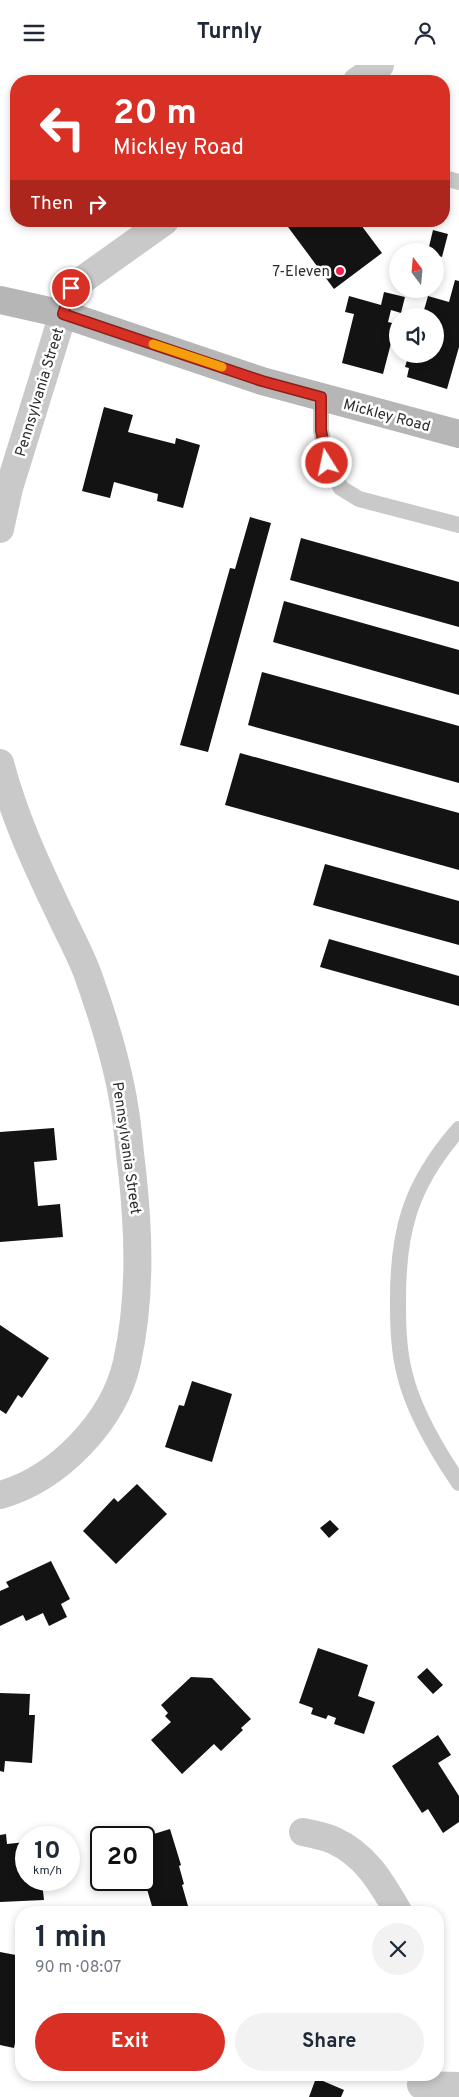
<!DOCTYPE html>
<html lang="en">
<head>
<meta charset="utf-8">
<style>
	:root { --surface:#fff; --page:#f2f2f3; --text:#1f2937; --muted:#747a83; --accent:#d93025 }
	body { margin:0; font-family:Overpass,sans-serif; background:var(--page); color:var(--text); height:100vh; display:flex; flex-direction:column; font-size:19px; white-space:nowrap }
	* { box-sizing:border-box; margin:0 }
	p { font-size:16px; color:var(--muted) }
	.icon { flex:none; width:28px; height:28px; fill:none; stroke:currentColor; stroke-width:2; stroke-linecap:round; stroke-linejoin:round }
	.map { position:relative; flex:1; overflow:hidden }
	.side { position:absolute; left:15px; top:1841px; width:429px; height:175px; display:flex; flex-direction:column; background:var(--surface); border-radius:20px; box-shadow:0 2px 8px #0003 }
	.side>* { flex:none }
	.banner { position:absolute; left:10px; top:10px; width:440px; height:152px; border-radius:20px; box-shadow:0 2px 8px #0003; background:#d93025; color:#fff; overflow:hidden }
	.needle { width:32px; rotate:344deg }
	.buttons { position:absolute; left:389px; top:178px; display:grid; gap:10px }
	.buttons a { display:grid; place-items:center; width:55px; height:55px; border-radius:50%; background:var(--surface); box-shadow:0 2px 8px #0003; font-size:25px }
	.speed { position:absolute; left:15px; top:1761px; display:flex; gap:10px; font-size:25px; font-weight:700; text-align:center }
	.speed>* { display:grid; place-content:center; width:65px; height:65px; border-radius:50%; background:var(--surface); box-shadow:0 2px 8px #0003; line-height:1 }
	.speed small { font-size:12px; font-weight:400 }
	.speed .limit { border:2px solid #111; border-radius:8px; background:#fff; color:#111 }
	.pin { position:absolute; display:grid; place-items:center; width:42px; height:42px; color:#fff; margin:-21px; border:2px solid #fff; border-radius:50%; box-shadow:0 1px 5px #0007 }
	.me { position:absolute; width:55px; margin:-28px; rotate:350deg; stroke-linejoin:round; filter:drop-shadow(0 0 4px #0008) }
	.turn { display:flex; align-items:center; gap:18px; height:105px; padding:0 20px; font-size:22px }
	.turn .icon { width:65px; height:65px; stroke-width:2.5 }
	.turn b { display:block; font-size:35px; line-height:42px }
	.then { display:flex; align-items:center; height:48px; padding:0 20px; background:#0003; gap:10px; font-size:19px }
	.round { display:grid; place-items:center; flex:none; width:52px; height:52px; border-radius:26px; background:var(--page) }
	.headline { display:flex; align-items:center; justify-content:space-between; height:85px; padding:0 20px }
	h1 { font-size:30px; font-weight:700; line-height:38px }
	.button { display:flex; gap:10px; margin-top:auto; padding:10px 20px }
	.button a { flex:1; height:58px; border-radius:30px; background:var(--accent); color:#fff; font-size:20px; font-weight:700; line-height:58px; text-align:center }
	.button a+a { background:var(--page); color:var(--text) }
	header { display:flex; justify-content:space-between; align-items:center; height:65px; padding:0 20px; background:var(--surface); font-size:22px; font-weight:700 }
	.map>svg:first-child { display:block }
	.building { fill:#131313 }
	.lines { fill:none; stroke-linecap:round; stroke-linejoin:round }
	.lane { stroke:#c9c9c9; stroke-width:16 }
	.street { stroke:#c9c9c9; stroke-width:28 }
	.secondary { stroke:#b6b6b6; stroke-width:28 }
	.route-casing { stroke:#8d1f18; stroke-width:12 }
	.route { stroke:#d93025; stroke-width:9 }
	.slow { stroke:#f59e0b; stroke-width:9 }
	.poi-dot { fill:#f31f4f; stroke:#fff; stroke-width:2 }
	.labels { text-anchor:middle; stroke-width:5; stroke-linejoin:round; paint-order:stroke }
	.poi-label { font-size:15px; fill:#2c2c2c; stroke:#fff; text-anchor:end }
	.street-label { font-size:15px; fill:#2c2c2c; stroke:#fff }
</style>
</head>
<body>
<header><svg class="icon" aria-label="menu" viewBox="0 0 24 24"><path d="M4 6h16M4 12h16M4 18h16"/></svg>Turnly<svg class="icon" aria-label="person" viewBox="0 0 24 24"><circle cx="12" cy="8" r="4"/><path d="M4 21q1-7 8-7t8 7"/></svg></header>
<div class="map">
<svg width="459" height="2032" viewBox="0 0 459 2032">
	<rect width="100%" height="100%" fill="#fff"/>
	<path class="building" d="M295,156h63l24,32 -48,36 -46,-62z
		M404,156h7l-1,4 -7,-1z
		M433,165l15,4 -6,23 -7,-2v-4h-7z
		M455,215l4,1v66l-12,42 -40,-12 2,-9 -4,-1 4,-13h26v-38h-16l2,-7 3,1 4,-14 21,6z
		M384,227l21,5 -4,16 -10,-3 -3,12 8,2 -13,50 -41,-11 12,-49 -9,-2 4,-16 32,9z
		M104,342l29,8 -5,17 47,12 1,-6 24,7 -17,63 -26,-7 1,-7 -44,-12 -4,16 -28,-7z
		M250,452l21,6 -63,229 -28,-7 50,-177 5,1z
		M301,473l158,44v45l-169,-47z
		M284,536l175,49v45l-186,-53z
		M262,607l197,54v57l-211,-58z
		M240,688l219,60v57l-234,-65z
		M325,799l134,37v44l-146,-40z
		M329,874l130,37v30l-139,-39z
		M54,1063l3,32 -23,2 4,44 22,-2 3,33 -63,5v-110z
		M0,1260l49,33 -27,40 -4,-3 -12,19 -6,-4z
		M192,1316l40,13 -20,68 -47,-15 14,-42 5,1z
		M137,1419l30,30 -51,50 -33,-33 31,-33 4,4z
		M330,1455l9,9 -10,9 -9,-10z
		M51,1496l19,38 -9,5 6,13 -18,9 -6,-13 -17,8 -3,-6 -23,11v-35l9,-4 -3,-5z
		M318,1583l50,17 -10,31 17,6 -11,32 -30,-10 2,-6 -8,-3 -2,4 -15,-5 2,-6 -14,-5z
		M427,1603l16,17 -10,9 -16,-17z
		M191,1612l21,1 39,41 -10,9 2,2 -22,21 -7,-7 -32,30 -31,-34 20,-18 -6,-6 3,-3 -7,-8z
		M0,1628l30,1 -1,21h6l-3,48 -27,-2 -1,11 -4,-1z
		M438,1670l13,20 -13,8 21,33v26l-16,11 -15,-24 -6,4 -30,-47z
		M170,1764l11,36 -2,1 5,18 -2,1 8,28h-36l-10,-34v-42z
		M6,1769l1,10 19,-2v38h24v2h-8l2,18 -44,2v-67z
		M0,1887l21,4v58l-7,34 -14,-3z
		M316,2013l28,12 -3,7h-32z"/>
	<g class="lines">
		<path class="lane" d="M444,113l15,4
			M321,331v34l6,33 14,25 18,11 100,26
			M459,1064c-50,57 -62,104 -61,178 0,21 1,44 6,64 8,37 34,81 55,112"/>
		<path class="street" d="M357,16l23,-16
			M0,464l9,-41 62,-200 94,-67
			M0,698c14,53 35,99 59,149 9,20 21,41 29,63 15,42 29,86 36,130 4,21 5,44 8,65 7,64 9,128 -5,192 -13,59 -69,117 -127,133
			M303,1767c10,2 21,4 30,8 33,15 48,42 66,73
			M421,2020l38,1"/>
		<path class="secondary" d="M0,235l63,14 199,67 197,53"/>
	</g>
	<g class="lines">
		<g class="route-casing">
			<path id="route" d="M71,223l-8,26 199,67 59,16v33l6,33"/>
		</g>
		<use href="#route" class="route"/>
		<path class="slow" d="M153,279l69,23"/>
	</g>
	<circle class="poi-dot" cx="340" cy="206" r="5"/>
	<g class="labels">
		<g class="poi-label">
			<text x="330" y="211">7-Eleven</text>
		</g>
		<g class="street-label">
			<text transform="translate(39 327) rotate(-73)" y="5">Pennsylvania Street</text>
			<text transform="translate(387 350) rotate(15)" y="5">Mickley Road</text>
			<text transform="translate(127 1083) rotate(82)" y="5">Pennsylvania Street</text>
		</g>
	</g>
</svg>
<div class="buttons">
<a><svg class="needle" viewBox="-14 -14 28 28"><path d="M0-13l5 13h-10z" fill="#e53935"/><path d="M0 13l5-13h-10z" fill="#747a83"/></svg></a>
<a><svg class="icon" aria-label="sound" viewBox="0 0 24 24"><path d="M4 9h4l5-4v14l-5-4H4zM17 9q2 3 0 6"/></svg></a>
</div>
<div class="speed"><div>10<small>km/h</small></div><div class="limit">20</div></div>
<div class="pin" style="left:71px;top:223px;background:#d93025"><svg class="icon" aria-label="arrive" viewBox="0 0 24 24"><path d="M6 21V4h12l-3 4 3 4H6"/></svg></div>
<svg class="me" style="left:327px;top:398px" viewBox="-20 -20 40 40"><circle r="17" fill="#d93025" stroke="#fff" stroke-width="3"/><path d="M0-11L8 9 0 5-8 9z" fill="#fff"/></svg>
<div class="banner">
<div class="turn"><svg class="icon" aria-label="left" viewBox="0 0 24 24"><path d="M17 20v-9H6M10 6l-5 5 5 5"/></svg><div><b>20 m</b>Mickley Road</div></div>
<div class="then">Then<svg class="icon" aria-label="right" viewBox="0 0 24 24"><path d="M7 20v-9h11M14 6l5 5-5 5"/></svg></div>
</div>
<section class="side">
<div class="headline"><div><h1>1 min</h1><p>90 m · 08:07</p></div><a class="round"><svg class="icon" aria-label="close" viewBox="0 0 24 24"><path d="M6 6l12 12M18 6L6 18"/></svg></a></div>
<div class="button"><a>Exit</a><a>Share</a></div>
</section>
</div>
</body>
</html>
